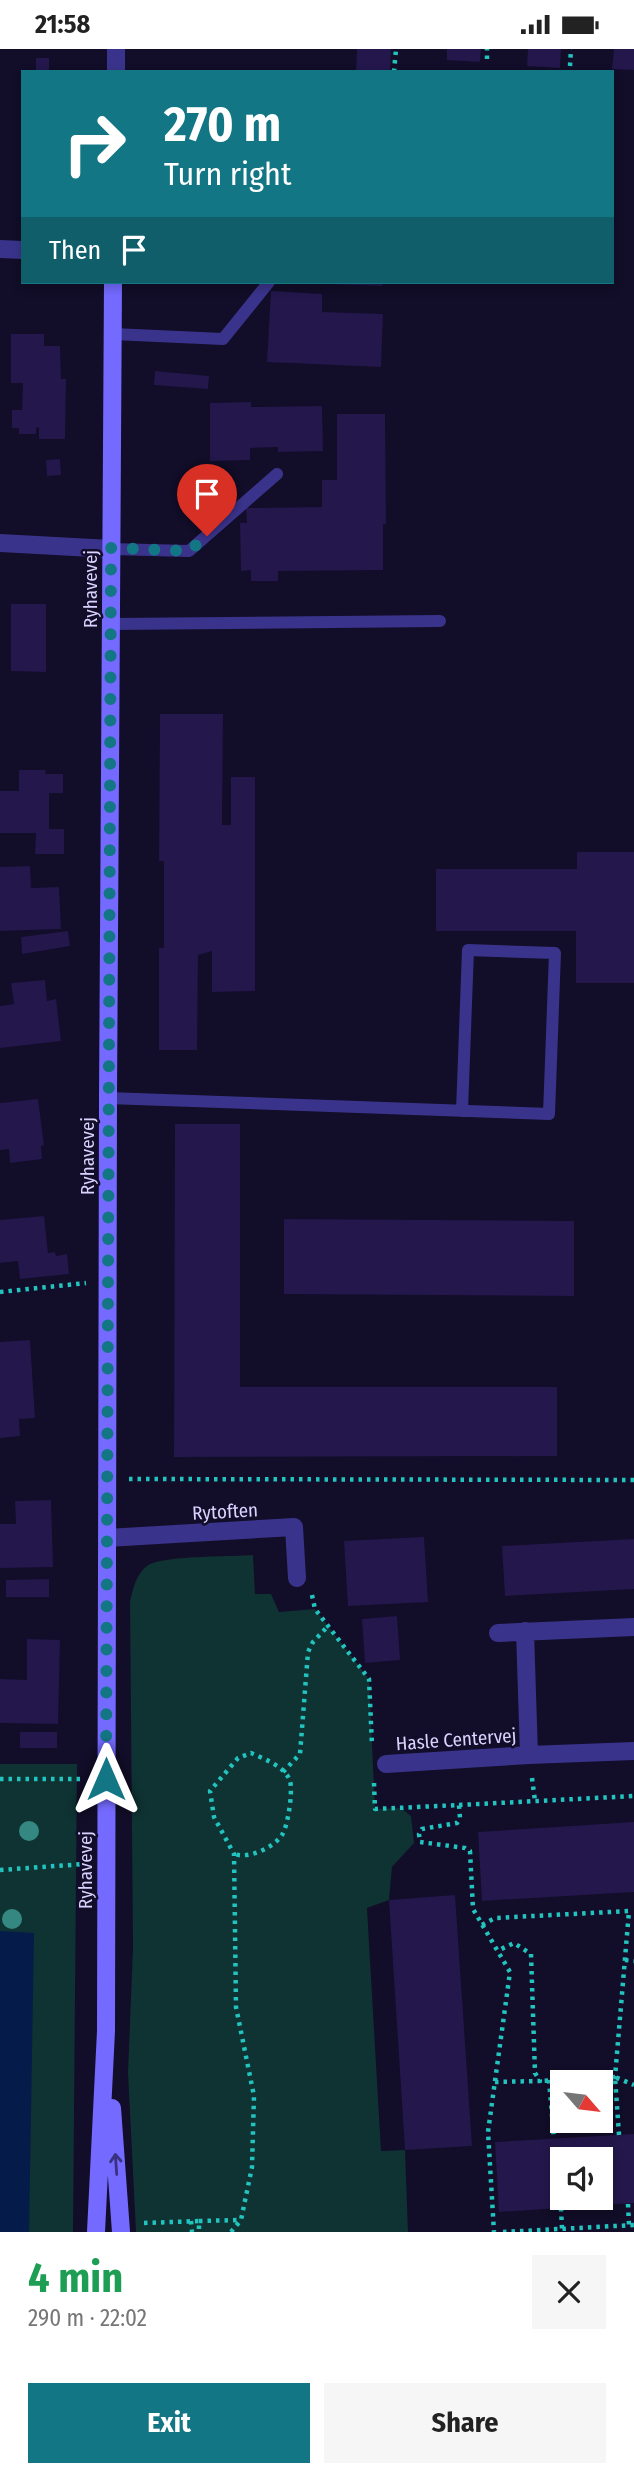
<!DOCTYPE html>
<html lang="en">
<head>
<meta charset="utf-8">
<style>
	:root { --surface:#fff; --page:#f6f6f6; --text:#222; --muted:#767676; --accent:#137685 }
	body { margin:0; font-family:"Fira Sans Condensed",sans-serif; background:var(--page); color:var(--text); height:100vh; display:flex; flex-direction:column; font-size:26px; white-space:nowrap }
	* { box-sizing:border-box; margin:0 }
	p { font-size:23px; color:var(--muted) }
	.icon { flex:none; width:38px; height:38px; fill:none; stroke:currentColor; stroke-width:2; stroke-linecap:round; stroke-linejoin:round }
	.map { position:relative; height:2183px; overflow:hidden }
	.side { display:flex; flex-direction:column; background:var(--surface); flex:1 }
	.side>* { flex:none }
	.guide { position:absolute; left:21px; top:21px; width:593px; height:214px; border-radius:0px; box-shadow:0 4px 10px #0003; background:#137685; color:#fff; overflow:hidden }
	.needle { width:46px; rotate:118deg }
	.tools { position:absolute; left:550px; top:2021px; display:grid; gap:14px }
	.tools a { display:grid; place-items:center; width:63px; height:63px; border-radius:0px; background:var(--surface); box-shadow:0 4px 10px #0003; font-size:35px }
	.pin { position:absolute; display:grid; place-items:center; width:60px; height:60px; color:#fff; margin:-72px -30px; border-radius:50% 50% 50% 0; rotate:-45deg; box-shadow:0 0 7px #0007 }
	.pin .icon { rotate:45deg }
	.me { position:absolute; width:77px; margin:-38px; rotate:0deg; stroke-linejoin:round; filter:drop-shadow(0 0 5px #0008) }
	.turn { display:flex; align-items:center; gap:24px; height:147px; padding:0 28px; font-size:32px }
	.turn .icon { width:91px; height:91px; stroke-width:2.5 }
	.turn b { display:block; font-size:49px; line-height:60px }
	.then { display:flex; align-items:center; height:66px; padding:0 28px; background:#0003; gap:14px; font-size:26px }
	.round { display:grid; place-items:center; flex:none; width:74px; height:74px; border-radius:0px; background:var(--page) }
	.headline { display:flex; align-items:center; justify-content:space-between; height:119px; padding:0 28px }
	h1 { font-size:42px; font-weight:700; line-height:52px; color:#1e9e55 }
	.button { display:flex; gap:14px; margin-top:auto; padding:14px 28px }
	.button a { flex:1; height:80px; border-radius:0px; background:var(--accent); color:#fff; font-size:28px; font-weight:700; line-height:80px; text-align:center }
	.button a+a { background:var(--page); color:var(--text) }
	.status { display:flex; justify-content:space-between; align-items:center; height:49px; padding:0 35px; background:var(--surface); direction:ltr }
	.status svg { height:19px; fill:currentColor }
	.map>svg:first-child { display:block }
	.green { fill:#0f3232 }
	.water { fill:#051b49 }
	.building { fill:#23174b; fill-rule:evenodd }
	.lines { fill:none; stroke-linecap:round; stroke-linejoin:round }
	.path { stroke:#22c4c0; stroke-width:4.5; stroke-dasharray:3.5 5; stroke-linecap:butt }
	.lane { stroke:#3a338b; stroke-width:12 }
	.street { stroke:#3a338b; stroke-width:18 }
	.secondary { stroke:#746aff; stroke-width:18 }
	.tree { fill:#358882 }
	.oneway { stroke:#39327e }
	.route { stroke:#137685; stroke-width:12; stroke-dasharray:0 21.6 }
	.labels { text-anchor:middle; stroke-width:5; stroke-linejoin:round; paint-order:stroke }
	.street-label { font-size:19px; fill:#dad3ff; stroke:#120d28 }
</style>
</head>
<body>
<div class="status"><b>21:58</b><svg viewBox="0 0 49 12"><path d="M0 12V9h3v3zM5 12V6h3v6zM10 12V3h3v9zM15 12V0h3v12zM26 1h20v11H26zM47 4h2v5h-2z"/></svg></div>
<div class="map">
<svg width="634" height="2183" viewBox="0 0 634 2183">
	<rect width="100%" height="100%" fill="#120d28"/>
	<path class="green" d="M253,1506l2,39h16l8,18 36,-3 54,70 6,130 26,-1 10,8 3,27 -22,24 -3,33 -22,8 14,243 24,-1 3,82h-272l-8,-159 5,-126 -3,-346c3,-12 6,-27 17,-35 14,-11 85,-9 106,-11z
		M0,1715h77l-4,468h-73z"/>
	<path class="water" d="M0,1882l34,2 -5,299h-29z"/>
	<path class="building" d="M357,0h34l-1,23h-34z
		M447,0h34l-1,13 -33,-2z
		M528,0h33l-1,19 -33,-2z
		M614,0h20v21l-22,-1z
		M36,9h13v14h-13z
		M331,233h52l-1,4 -51,-2z
		M271,242l51,3v18l61,2 -2,53 -114,-5z
		M11,285h33v12h16l1,33h5l-1,60h-26v-12l-3,1v6h-17v-6h-7v-18h10l1,-27h-12z
		M155,322l54,5 -1,13 -54,-4z
		M251,353v5l71,-1 1,45 -45,1v-5l-28,1v12l-40,1v-58z
		M337,365h48l1,110h-3v46l-105,1v10h-27v-11l-10,1 -1,-48h7l-1,-15 76,-1v-27h15z
		M60,410l1,16 -14,1 -1,-16z
		M11,555h35v68l-35,-1z
		M160,665h63l-1,111h9v-48h24v214l-43,1v-41l-14,4 -1,95h-38v-102h5v-87h-5z
		M19,721h27l-1,4h18v19h-14v36h15v25h-29l1,-21h-36v-42h19z
		M577,803h57v131h-58v-52h-140v-62h141z
		M30,817l1,22 28,-1 2,42 -61,2v-64z
		M68,882l2,15 -48,8 -1,-17z
		M45,931l2,21 9,-2 5,42 -61,7v-42l14,-2 -3,-21z
		M38,1050l6,46 -3,1 1,13 -32,4 -1,-14 -9,1v-47z
		M175,1075h65v263h317v69l-383,1z
		M44,1167l4,37 7,-1 1,4 11,-2 2,20 -49,5 -2,-18 -18,2v-43z
		M284,1170l290,2v75l-290,-2z
		M30,1291l5,78 -16,1 1,17 -20,2v-96z
		M51,1451l2,67 -53,1v-44h16l-1,-23z
		M424,1488l4,65 -80,4 -4,-65z
		M634,1490v50l-129,7 -3,-50z
		M49,1530v18h-43v-17z
		M397,1567l3,44 -35,3 -3,-44z
		M27,1590l33,1 -2,84 -58,-1v-44l27,1z
		M20,1683h37v16h-37z
		M634,1773v70l-152,9 -4,-69z
		M455,1846l17,251 -67,4 -16,-250z
		M634,2085v69l-135,9 -4,-70zM562,2110h38v39h-38z"/>
	<g class="lines">
		<path class="path" d="M487,10v-10
			M570,17l1,-17
			M394,23l2,-23
			M0,1243l86,-9
			M129,1430l505,1
			M312,1546l3,14 54,70 3,67
			M283,1723l17,-18 8,-102 5,-10 15,-16
			M532,1729l3,23
			M0,1730h84
			M374,1734l1,26 84,-4 1,13 -3,5 -35,6 -3,5 1,8 45,6 5,3 3,58 37,63 -22,160 6,100
			M459,1756l175,-9
			M0,1821l84,-6
			M482,1876l13,-7 134,-7 -14,166 -75,4
			M625,1911l9,1
			M549,2031l5,59
			M495,2033l45,-1 -5,-8 -4,-119 -17,-11 -17,8
			M619,2086l-4,-58 19,8
			M628,2155l1,21
			M561,2159l1,21
			M191,2172l1,11
			M199,2172l41,-1
			M144,2174l55,-2v11
			M231,2183l10,-12 11,-53 2,-71 -18,-89 -2,-153 -20,-37 -4,-26 28,-33 13,-5c13,6 34,13 39,28 3,11 -2,45 -8,54 -9,13 -33,24 -48,19
			M503,2183l131,-7"/>
		<path class="lane" d="M113,285l110,5 46,-57
			M111,500l78,2 88,-77
			M111,575l329,-3
			M108,1049l28,1 413,15 6,-161 -87,-3 -6,161"/>
		<path class="street" d="M116,23v-23
			M0,200l23,1
			M0,494l111,6
			M107,1489l187,-11 3,51
			M498,1584l136,-6
			M529,1706l105,-4
			M386,1715l143,-9 -4,-124"/>
		<path class="secondary" d="M112,2059l9,124
			M96,2183l10,-201 2,-933 5,-816"/>
	</g>
	<g class="tree">
		<circle cx="29" cy="1782" r="10"/>
		<circle cx="12" cy="1870" r="10"/>
	</g>
	<defs><path id="oneway-shaft" d="M-6 0H5M1.5-3L5.5 0L1.5 3" fill="none" stroke-width="1.6" stroke-linecap="round" stroke-linejoin="round" transform="scale(1.75)"/></defs>
	<use class="oneway" href="#oneway-shaft" transform="translate(116 2115) rotate(-94)"/>
	<g class="lines">
		<path class="route" d="M106,1730l5,-1231 78,3 18,-15"/>
	</g>
	<g class="labels">
		<g class="street-label">
			<text transform="translate(90 540) rotate(-90)" y="7">Ryhavevej</text>
			<text transform="translate(87 1107) rotate(-90)" y="7">Ryhavevej</text>
			<text transform="translate(225 1462) rotate(-3)" y="7">Rytoften</text>
			<text transform="translate(456 1690) rotate(-4)" y="7">Hasle Centervej</text>
			<text transform="translate(85 1821) rotate(-90)" y="7">Ryhavevej</text>
		</g>
	</g>
</svg>
<div class="tools">
<a><svg class="needle" viewBox="-14 -14 28 28"><path d="M0-13l5 13h-10z" fill="#e53935"/><path d="M0 13l5-13h-10z" fill="#767676"/></svg></a>
<a><svg class="icon" aria-label="sound" viewBox="0 0 24 24"><path d="M4 9h4l5-4v14l-5-4H4zM17 9q2 3 0 6"/></svg></a>
</div>
<div class="pin" style="left:207px;top:487px;background:#d93025"><svg class="icon" aria-label="arrive" viewBox="0 0 24 24"><path d="M6 21V4h12l-3 4 3 4H6"/></svg></div>
<svg class="me" style="left:106px;top:1730px" viewBox="-20 -20 40 40"><path d="M0-17L14 15 0 8-14 15z" fill="#137685" stroke="#fff" stroke-width="4"/></svg>
<div class="guide">
<div class="turn"><svg class="icon" aria-label="right" viewBox="0 0 24 24"><path d="M7 20v-9h11M14 6l5 5-5 5"/></svg><div><b>270 m</b>Turn right</div></div>
<div class="then">Then<svg class="icon" aria-label="arrive" viewBox="0 0 24 24"><path d="M6 21V4h12l-3 4 3 4H6"/></svg></div>
</div>
</div>
<section class="side">
<div class="headline"><div><h1>4 min</h1><p>290 m · 22:02</p></div><a class="round"><svg class="icon" aria-label="close" viewBox="0 0 24 24"><path d="M6 6l12 12M18 6L6 18"/></svg></a></div>
<div class="button"><a>Exit</a><a>Share</a></div>
</section>
</body>
</html>
